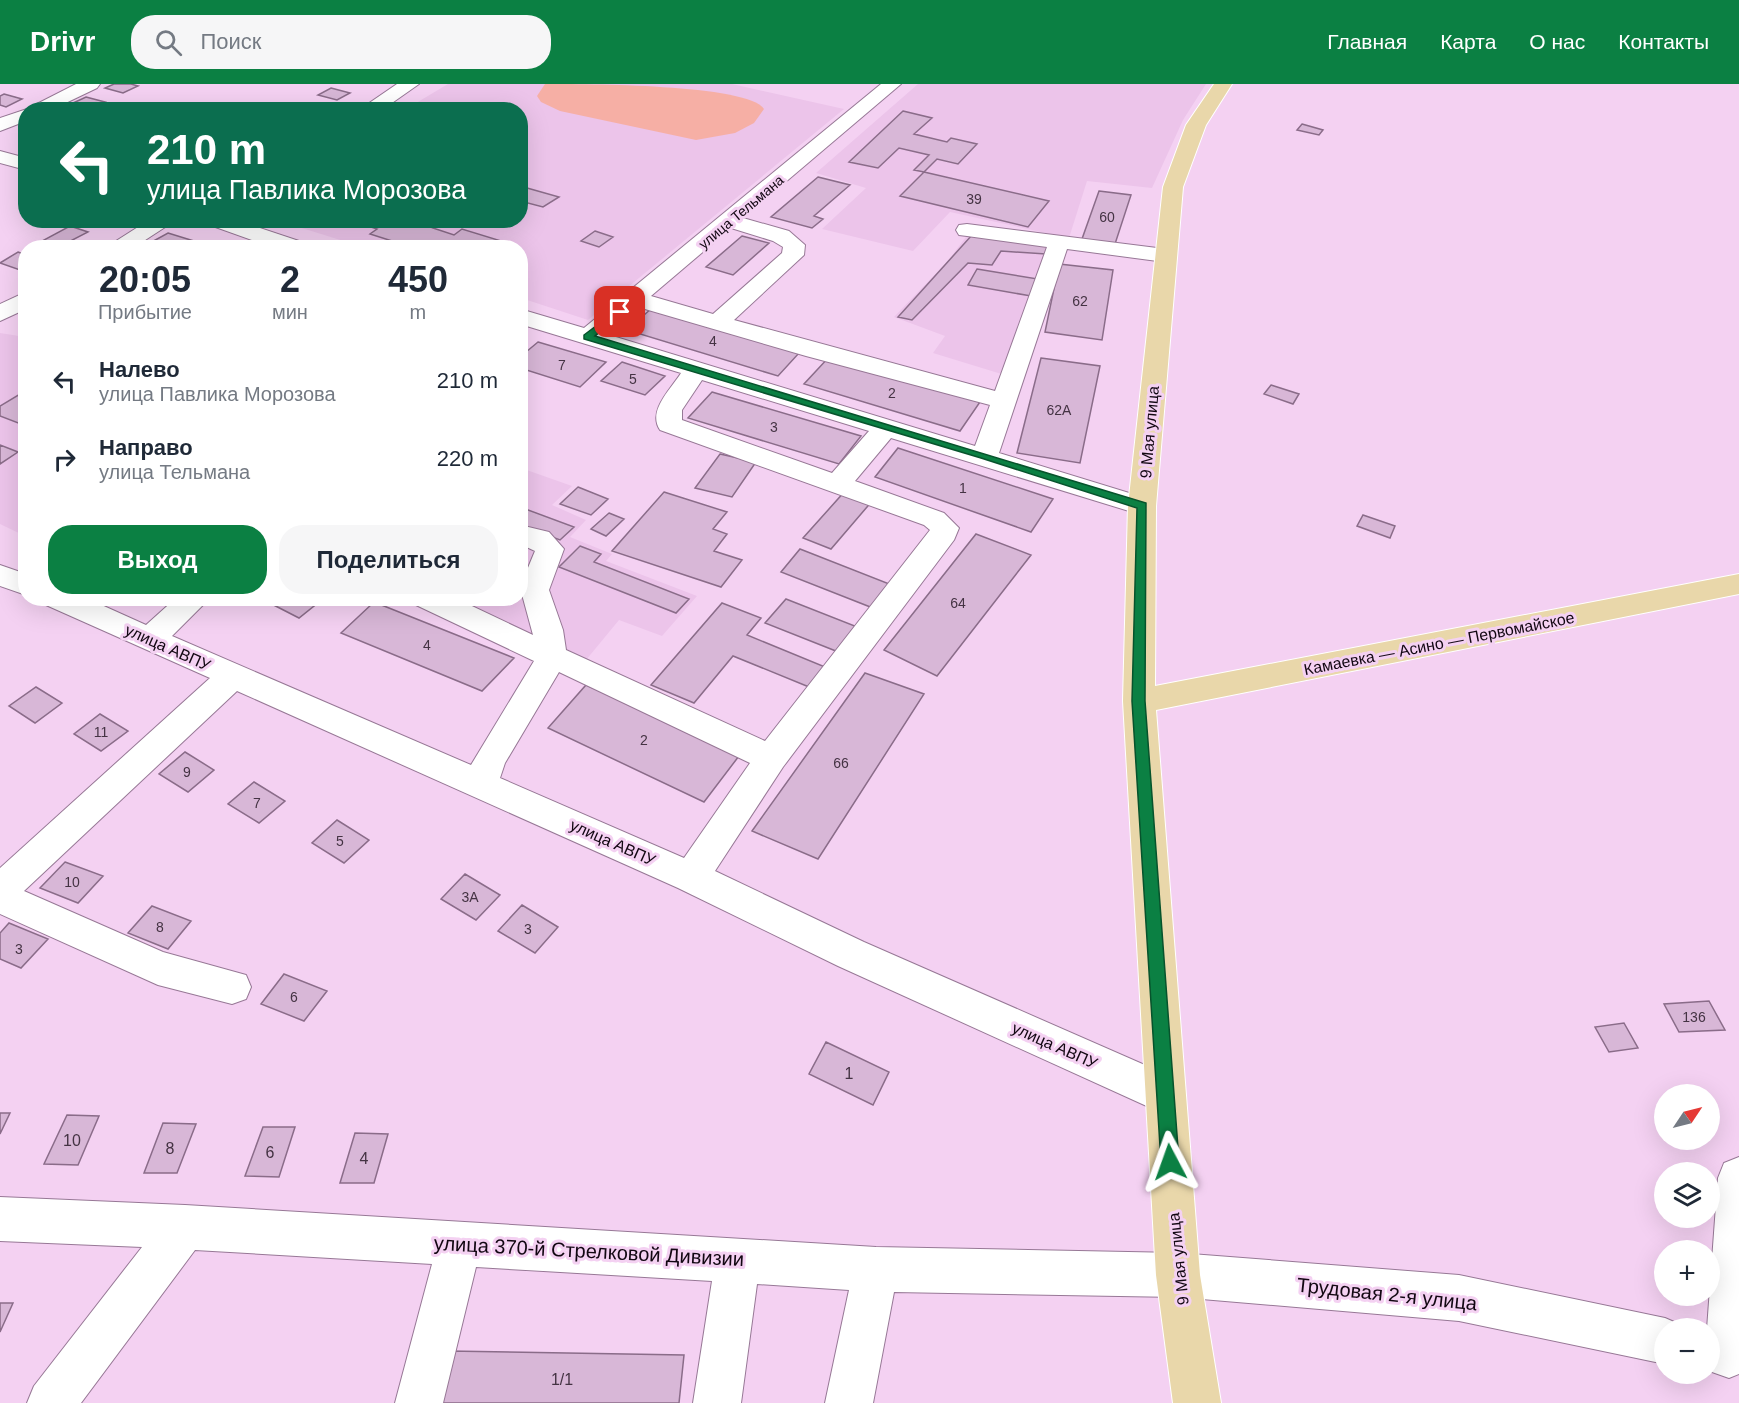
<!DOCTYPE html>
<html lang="ru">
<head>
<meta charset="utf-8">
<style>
	:root { --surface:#fff; --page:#f6f6f7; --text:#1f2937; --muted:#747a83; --accent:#0b8043 }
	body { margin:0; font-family:Helvetica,sans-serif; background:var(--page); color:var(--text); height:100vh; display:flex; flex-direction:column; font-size:22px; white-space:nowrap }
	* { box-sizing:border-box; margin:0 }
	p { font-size:20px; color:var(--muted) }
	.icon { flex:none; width:33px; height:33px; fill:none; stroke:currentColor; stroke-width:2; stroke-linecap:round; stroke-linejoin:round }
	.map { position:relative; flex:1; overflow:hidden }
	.details { position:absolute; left:18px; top:156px; width:510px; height:366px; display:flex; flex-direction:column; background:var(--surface); border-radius:24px; box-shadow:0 6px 24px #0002 }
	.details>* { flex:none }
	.hud { position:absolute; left:18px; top:18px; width:510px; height:126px; border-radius:24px; box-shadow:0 6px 24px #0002; background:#0b6e4f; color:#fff; overflow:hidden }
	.needle { width:39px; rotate:55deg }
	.controls { position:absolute; left:1654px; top:1000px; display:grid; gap:12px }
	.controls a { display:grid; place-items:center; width:66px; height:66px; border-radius:50%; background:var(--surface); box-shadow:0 6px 24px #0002; font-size:30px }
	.pin { position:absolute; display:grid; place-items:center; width:51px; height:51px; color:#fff; margin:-26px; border-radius:12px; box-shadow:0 3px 9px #0006 }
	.me { position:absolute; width:66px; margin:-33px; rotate:356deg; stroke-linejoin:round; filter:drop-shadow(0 0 4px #0008) }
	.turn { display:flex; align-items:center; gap:21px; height:126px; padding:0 30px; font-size:27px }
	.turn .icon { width:78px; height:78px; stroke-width:2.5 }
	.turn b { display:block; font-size:42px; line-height:51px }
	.eta { display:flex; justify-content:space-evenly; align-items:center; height:102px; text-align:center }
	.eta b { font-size:36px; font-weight:600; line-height:42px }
	.button { display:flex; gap:12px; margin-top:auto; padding:12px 30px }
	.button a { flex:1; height:69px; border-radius:24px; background:var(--accent); color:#fff; font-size:24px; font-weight:600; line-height:69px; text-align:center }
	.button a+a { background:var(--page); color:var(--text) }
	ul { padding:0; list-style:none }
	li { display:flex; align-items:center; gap:18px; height:78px; padding:0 30px }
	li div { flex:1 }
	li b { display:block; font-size:22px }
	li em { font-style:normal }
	header { display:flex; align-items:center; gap:36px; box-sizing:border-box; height:84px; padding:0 30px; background:var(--accent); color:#fff }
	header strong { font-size:28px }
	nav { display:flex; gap:33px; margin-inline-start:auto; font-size:21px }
	.search { width:420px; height:54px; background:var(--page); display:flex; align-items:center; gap:15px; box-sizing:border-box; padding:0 21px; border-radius:24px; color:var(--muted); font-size:22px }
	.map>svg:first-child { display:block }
	.built { fill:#ecc4ea }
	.green { fill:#f6afa5 }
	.building { fill:#d8b7d7; stroke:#8a6c89; stroke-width:1.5 }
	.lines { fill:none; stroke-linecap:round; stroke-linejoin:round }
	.minor-casing { stroke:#977896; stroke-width:2 }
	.major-casing { stroke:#fff; stroke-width:2 }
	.minor { fill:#fff; fill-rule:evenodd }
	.major { fill:#e9d7aa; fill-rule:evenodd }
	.route { fill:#0b8043; stroke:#07532c; stroke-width:1.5 }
	.labels { text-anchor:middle; stroke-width:6; stroke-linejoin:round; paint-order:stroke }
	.number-label { font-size:14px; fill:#443343 }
	.far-street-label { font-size:14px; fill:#120712; stroke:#f4d1f2 }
	.street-label { font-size:16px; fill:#120712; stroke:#f4d1f2 }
	.near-number-label { font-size:16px; fill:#443343 }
	.near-street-label { font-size:20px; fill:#120712; stroke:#f4d1f2 }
</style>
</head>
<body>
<header>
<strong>Drivr</strong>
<div class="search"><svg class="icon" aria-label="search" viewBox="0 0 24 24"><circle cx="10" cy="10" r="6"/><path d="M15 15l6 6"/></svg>Поиск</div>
<nav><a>Главная</a><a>Карта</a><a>О нас</a><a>Контакты</a></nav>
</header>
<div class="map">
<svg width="1739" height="1319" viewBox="0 0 1739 1319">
	<rect width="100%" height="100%" fill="#f4d1f2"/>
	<path class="built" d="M448,0h284l112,25 -256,211 -67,-22 -1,-50 -157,-1 -84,-26 241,-1v-110l-114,-1z
		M918,0h288l-23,36 -31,68 -65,-7 -18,57 -119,-26 -37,39 -91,-22 44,-41 -50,-15z
		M969,149l84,11 -45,132 -75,-23 12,-17 -51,-19 53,-55z
		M0,249l25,4v199l-25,-12z
		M521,384l51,18 -20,19 34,15 -16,17 42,17 -6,7 91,35 -35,40 -43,-16 -33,40 -130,-61 64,-1z"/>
	<path class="green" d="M545,0c39,0 203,0 219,25l-10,14 -19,10 -39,7 -136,-29 -19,-9 -4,-6z"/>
	<path class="building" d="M114,0h17l7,2 -15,7 -18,-5z
		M331,4l19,5 -13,7 -19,-5z
		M4,10l18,5 -16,8 -6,-2v-9z
		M86,13l19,5 -16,8 -18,-6z
		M299,20l20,5 -30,1z
		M903,27l29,7 -18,16 33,8 4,-4 26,6 -19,20 -21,-5 -13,13 -10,-2 15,-15 -30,-7 -21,20 -29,-6z
		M1302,40l21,6 -4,5 -22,-5z
		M924,88l125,29 -21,26 -128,-31z
		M818,93l32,8 -36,31 9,3 -11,9 -41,-11z
		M520,102l39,11 -16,10 -23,-6z
		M1099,107l32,4 -16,49 -33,-5z
		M350,136h51l11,4 5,-4h28l-12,8 21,7 8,-6 49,15 -5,4h-68l-10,-3 -14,3 -44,-14 7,-5z
		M70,142l18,6 -29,15 -17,-6z
		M595,147l18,6 -14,10 -18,-6z
		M168,149l26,8 -11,7h-26l-9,-4z
		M972,151l78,10 -4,9 -45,-3 -9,14 -24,-2 -56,57 -14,-3z
		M742,152l27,7 -36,32 -27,-8z
		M18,168l8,3v12l-6,3 -20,-7z
		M1059,180l54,6 -11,70 -57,-8z
		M977,185l61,10 -7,17 -63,-11z
		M652,224l148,44 -22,24 -151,-46z
		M538,258l68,20 -26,25 -60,-19v-11z
		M829,273l151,45 -20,29 -156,-47z
		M1041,274l59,8 -20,97 -63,-10z
		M622,278l43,14 -20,19 -44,-14z
		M1271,301l28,9 -6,10 -29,-10z
		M25,307l1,35 -26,-10v-10z
		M712,308l149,44 -22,28 -151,-46z
		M0,361l18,7 -18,12z
		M898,364l155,51 -22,33 -156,-55z
		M720,370l36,8 -24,35 -37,-9z
		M578,403l30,12 -17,16 -31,-11z
		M846,406l27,10 -42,49 -28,-11z
		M664,408l63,20 -14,17 14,5 -13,17 28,9 -21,27 -109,-36z
		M520,423l54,20 -14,13 -40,-15z
		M609,429l15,6 -18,17 -15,-7z
		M1363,431l32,11 -5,12 -33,-12z
		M976,450l55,21 -94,121 -53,-26z
		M580,462l21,8 -7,8 95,37 -13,14 -117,-46z
		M800,465l97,38 -19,23 -97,-38z
		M260,514h64l-25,20z
		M786,515l79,31 -19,25 -81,-32z
		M374,518l140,56 -32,33 -141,-58z
		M722,519l39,15 -14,17 83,34 -16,20 -81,-33 -39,47 -43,-18z
		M865,589l59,21 -106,165 -66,-28z
		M586,601l156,67 -38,50 -156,-74z
		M36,603l26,16 -27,20 -26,-17z
		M100,630l28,17 -27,20 -27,-17z
		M185,668l29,18 -26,22 -29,-18z
		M254,698l31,19 -26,22 -31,-19z
		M337,736l32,20 -25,23 -32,-20z
		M65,778l38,14 -25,27 -38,-15z
		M465,790l35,21 -24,25 -35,-21z
		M522,821l36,22 -23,26 -37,-22z
		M152,822l39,15 -23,28 -40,-16z
		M9,839l39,16 -27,29 -21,-9v-26z
		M284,890l43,17 -23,30 -43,-17z
		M1709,917l16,29 -46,2 -15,-28z
		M1624,939l14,25 -29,4 -14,-25z
		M826,958l63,30 -16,33 -64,-31z
		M0,1029h10l-10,21z
		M67,1031l32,1 -21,49 -34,-1z
		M163,1039l33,1 -19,49h-33z
		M263,1043h32l-16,50 -34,-1z
		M355,1049l33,1 -14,49h-34z
		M0,1219h13l-13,29z
		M448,1267l236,4 -5,48h-242z"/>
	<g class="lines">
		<g class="minor-casing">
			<path id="minor" d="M76,0h24l-3,4 -46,22h-25v11l-26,10v-13l27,-9z
				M397,0h22l-37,26h-23z
				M881,0h20l-158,134 46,13 16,14 -1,10 -70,65 261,71 52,-144 -80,-11 -8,-1 -3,-5 3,-5 8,-1 206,26 3,5 -3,5 -8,2 -98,-13 -68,204 153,47 4,6 -4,6 -10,3 -251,-77 -36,43 89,32 15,15 -5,12 -171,227 -68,104 149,71 315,138 6,14 -6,14 -14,6 -14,-6 -313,-142 -160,-78 -441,-197 -213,200 139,61 83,23 5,12 -5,12 -14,5 -74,-19 -158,-71v-46l210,-190 -164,-73 -4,-7h44l60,27 30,-27h34l-38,38 299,129 63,-104 -118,-56 -4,-7h43l78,37 -13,-48 15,-36 -15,-7v-19l29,7 15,17 -15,41 14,40 3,20 199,91 165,-211 -6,-5 -264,-95c-13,-19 11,-41 21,-57l-161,-49v-15l64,19zM731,144l42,13 10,6 -1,6 -69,61 -62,-18zM638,223l168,49 184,49 -15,41 -369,-112zM702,296l167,51 -37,42 -150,-53v-10zM559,588l191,91 -66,95 -184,-80 5,-15z
				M0,67l26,7v12l-26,-7z
				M149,136h27l-43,28h-28z
				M204,136h32l69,23 3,5h-34l-67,-24z
				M26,208v17l-26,12v-17z
				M0,481l26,9v21l-26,-9z
				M1739,1073v217l-10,4 -17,-6 -2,-6v-37h-3l11,-151 6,-15z
				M0,1113l185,8 691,42 302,6 281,22 206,43 16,7 2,4h-18v35l-206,-43 -281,-24 -284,-5 -21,111h-48l24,-113 -92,-6 -16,119h-48l19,-122 -236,-14 -33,136h-48l37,-139 -237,-14 -114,153h-54l7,-17 108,-139 -142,-6z"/>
		</g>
		<g class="major-casing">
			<path id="major" d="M1214,0h18l-26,41 -23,62 -27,319 -1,180 584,-112v20l-583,116 44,565 21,128h-48l-17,-128 -33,-574 5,-195 35,-319 23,-62z"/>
		</g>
		<use href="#minor" class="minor"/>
		<use href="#major" class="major"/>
	</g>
	<path class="route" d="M617,226l8,2 -30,24 551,167 -1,198 34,461 -3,6 -6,2 -6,-2 -3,-6 -29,-461 5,-193 -156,-50 -397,-119v-4z"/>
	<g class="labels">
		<g class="number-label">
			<text x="974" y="120">39</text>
			<text x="1107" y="138">60</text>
			<text x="1080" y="222">62</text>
			<text x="713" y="262">4</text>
			<text x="562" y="286">7</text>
			<text x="633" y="300">5</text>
			<text x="892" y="314">2</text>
			<text x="1059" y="331">62А</text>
			<text x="774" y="348">3</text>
			<text x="963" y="409">1</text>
			<text x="958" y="524">64</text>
			<text x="427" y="566">4</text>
			<text x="101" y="653">11</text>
			<text x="644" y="661">2</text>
			<text x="841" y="684">66</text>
			<text x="187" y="693">9</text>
			<text x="257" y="724">7</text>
			<text x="340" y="762">5</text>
			<text x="72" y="803">10</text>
			<text x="470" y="818">3А</text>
			<text x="160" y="848">8</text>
			<text x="528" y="850">3</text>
			<text x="19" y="870">3</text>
			<text x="294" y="918">6</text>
			<text x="1694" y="938">136</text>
		</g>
		<g class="far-street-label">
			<text transform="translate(741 128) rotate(-40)" y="5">улица Тельмана</text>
		</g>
		<g class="street-label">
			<text transform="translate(1149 348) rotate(-85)" y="6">9 Мая улица</text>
			<text transform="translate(1439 559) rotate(-11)" y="6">Камаевка — Асино — Первомайское</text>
			<text transform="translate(168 563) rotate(24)" y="6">улица АВПУ</text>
			<text transform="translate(613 758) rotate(24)" y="6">улица АВПУ</text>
			<text transform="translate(1055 961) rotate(24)" y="6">улица АВПУ</text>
			<text transform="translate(1178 1175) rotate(-96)" y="6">9 Мая улица</text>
		</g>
		<g class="near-number-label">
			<text x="849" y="995">1</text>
			<text x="72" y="1062">10</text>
			<text x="170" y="1070">8</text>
			<text x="270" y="1074">6</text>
			<text x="364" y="1080">4</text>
			<text x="562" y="1301">1/1</text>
		</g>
		<g class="near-street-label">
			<text transform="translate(589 1167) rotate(3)" y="7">улица 370-й Стрелковой Дивизии</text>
			<text transform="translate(1387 1210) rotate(6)" y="7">Трудовая 2-я улица</text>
		</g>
	</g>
</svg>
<div class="controls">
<a><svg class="needle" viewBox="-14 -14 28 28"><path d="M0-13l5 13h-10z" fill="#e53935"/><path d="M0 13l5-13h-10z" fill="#747a83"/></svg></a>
<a><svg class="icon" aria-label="layers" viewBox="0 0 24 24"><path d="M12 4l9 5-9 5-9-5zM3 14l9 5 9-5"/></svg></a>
<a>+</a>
<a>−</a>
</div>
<div class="pin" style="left:620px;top:228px;background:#d93025"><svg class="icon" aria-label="arrive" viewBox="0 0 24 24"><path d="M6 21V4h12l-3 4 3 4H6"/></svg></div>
<svg class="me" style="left:1170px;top:1078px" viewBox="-20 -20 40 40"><path d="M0-17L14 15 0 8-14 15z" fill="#0b8043" stroke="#fff" stroke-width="4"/></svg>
<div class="hud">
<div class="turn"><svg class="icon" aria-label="left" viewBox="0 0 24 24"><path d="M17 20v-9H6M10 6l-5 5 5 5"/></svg><div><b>210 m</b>улица Павлика Морозова</div></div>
</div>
<section class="details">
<div class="eta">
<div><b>20:05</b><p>Прибытие</p></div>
<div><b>2</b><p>мин</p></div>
<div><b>450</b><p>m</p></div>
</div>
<ul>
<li><svg class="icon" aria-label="left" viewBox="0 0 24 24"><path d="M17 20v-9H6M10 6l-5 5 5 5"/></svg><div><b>Налево</b><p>улица Павлика Морозова</p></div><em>210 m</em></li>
<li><svg class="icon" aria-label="right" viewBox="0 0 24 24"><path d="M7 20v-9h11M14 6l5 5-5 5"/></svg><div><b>Направо</b><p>улица Тельмана</p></div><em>220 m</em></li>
</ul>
<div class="button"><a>Выход</a><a>Поделиться</a></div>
</section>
</div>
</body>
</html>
